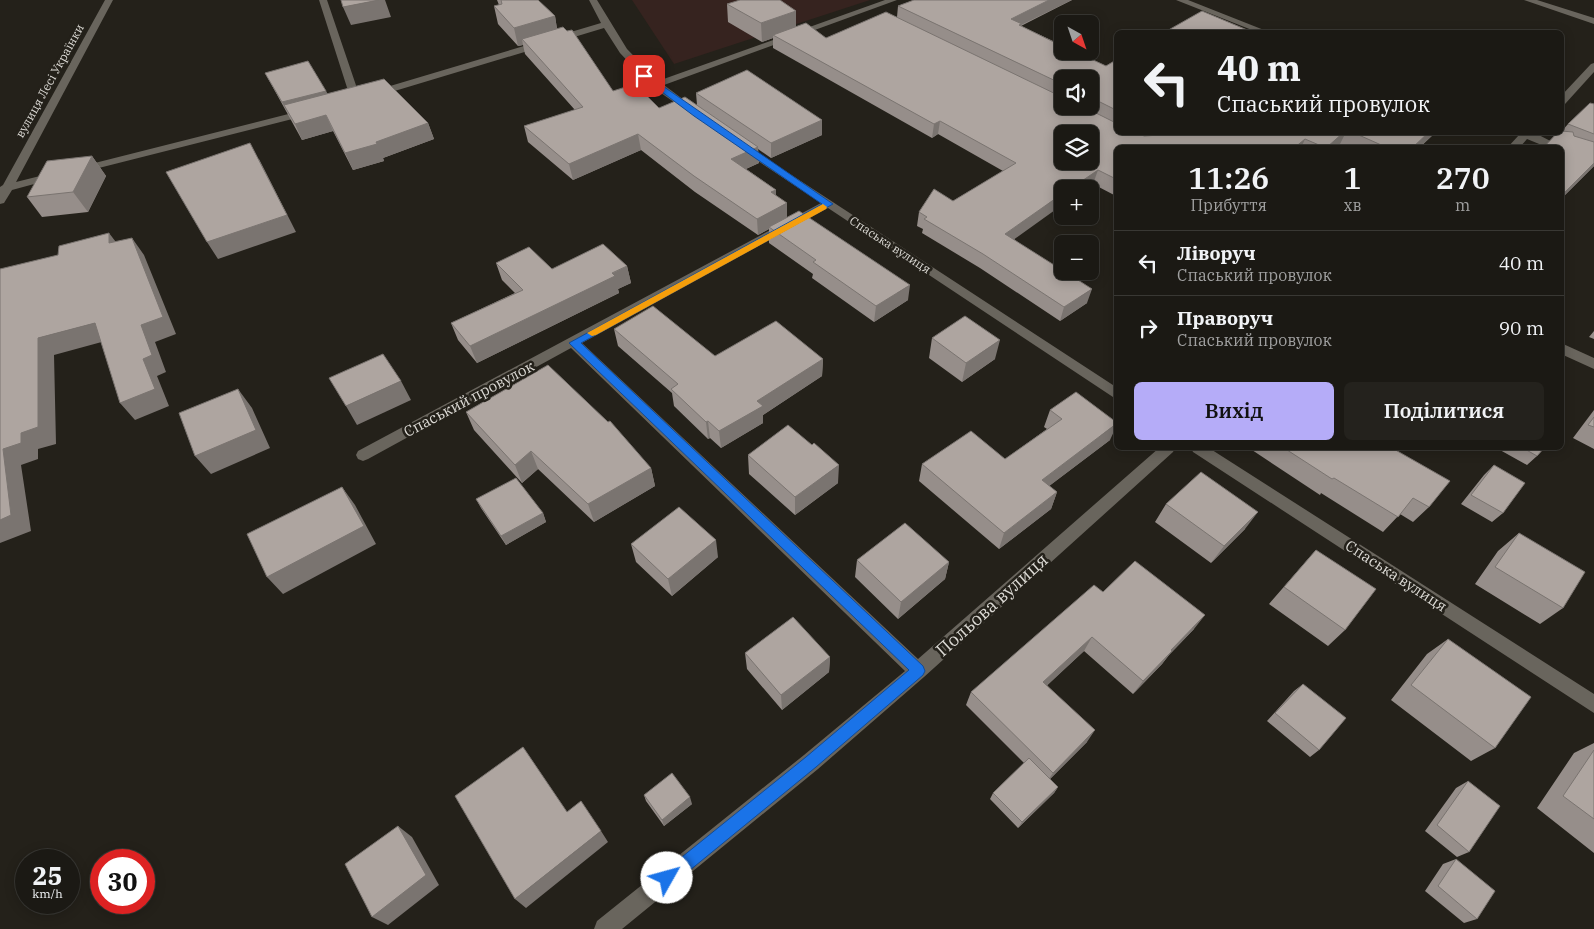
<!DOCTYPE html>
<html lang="uk">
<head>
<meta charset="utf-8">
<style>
	:root { --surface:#1b1914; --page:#24221d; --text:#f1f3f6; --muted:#a0a0a0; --line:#393834; --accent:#b5acf8 }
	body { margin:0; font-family:"IBM Plex Serif",serif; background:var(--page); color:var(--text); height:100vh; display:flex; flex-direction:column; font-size:19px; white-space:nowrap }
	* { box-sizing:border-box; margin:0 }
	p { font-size:16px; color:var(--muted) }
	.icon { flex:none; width:28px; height:28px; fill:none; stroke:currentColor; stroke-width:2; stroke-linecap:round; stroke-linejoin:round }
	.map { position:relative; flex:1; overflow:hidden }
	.sheet { position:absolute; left:1114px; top:145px; width:450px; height:305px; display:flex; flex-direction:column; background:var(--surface); border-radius:8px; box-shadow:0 2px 12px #0003,0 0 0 1px var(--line) }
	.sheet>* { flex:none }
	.hud { position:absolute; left:1114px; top:30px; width:450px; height:105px; border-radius:8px; box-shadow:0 2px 12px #0003,0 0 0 1px var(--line); background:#1b1914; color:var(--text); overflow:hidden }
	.needle { width:32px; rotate:140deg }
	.tools { position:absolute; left:1054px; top:15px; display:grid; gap:10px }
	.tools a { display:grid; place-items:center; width:45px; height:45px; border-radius:8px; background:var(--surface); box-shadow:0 2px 12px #0003,0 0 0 1px var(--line); font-size:25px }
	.speed { position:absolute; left:15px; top:849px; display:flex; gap:10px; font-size:25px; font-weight:700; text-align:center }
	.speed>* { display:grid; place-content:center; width:65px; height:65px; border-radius:50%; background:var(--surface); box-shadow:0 2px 12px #0003,0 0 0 1px var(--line); line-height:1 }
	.speed small { font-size:12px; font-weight:400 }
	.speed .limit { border:8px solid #d22; background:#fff; color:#111 }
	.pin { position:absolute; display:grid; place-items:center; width:42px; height:42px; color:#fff; margin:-21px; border-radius:10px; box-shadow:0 2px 8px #0006 }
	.me { position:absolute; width:55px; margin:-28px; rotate:52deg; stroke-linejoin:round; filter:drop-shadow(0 0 4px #0008) }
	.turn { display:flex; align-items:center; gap:18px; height:105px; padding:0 20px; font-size:22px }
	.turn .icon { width:65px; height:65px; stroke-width:2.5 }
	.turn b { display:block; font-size:35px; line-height:42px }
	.eta { display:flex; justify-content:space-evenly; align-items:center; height:85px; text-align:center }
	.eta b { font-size:30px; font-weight:600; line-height:35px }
	.cta { display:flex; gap:10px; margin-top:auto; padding:10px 20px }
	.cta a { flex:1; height:58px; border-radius:8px; background:var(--accent); color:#111; font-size:20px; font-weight:600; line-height:58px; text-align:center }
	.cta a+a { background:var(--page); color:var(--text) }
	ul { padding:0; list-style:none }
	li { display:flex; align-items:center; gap:15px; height:65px; padding:0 20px; border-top:1px solid var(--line) }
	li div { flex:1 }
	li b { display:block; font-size:19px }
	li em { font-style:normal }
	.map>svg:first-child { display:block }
	.industrial { fill:#36231f }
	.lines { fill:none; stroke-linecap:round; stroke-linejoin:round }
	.minor { fill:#69655d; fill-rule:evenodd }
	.wall { fill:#968e8a; fill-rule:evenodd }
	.shaded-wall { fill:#7a7470 }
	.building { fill:#aea5a0; stroke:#7a7470; fill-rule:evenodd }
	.route { fill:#1a73e8; stroke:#114b97 }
	.slow { fill:#f59e0b }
	.labels { text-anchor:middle; stroke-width:5; stroke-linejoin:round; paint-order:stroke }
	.far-street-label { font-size:12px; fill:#dbd9d4; stroke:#24211a }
	.street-label { font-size:15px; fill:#dbd9d4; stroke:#24211a }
	.near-street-label { font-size:18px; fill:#dbd9d4; stroke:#24211a }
</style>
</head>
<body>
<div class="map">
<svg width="1594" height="929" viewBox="0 0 1594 929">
	<rect width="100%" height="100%" fill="#24211a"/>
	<path class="industrial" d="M632,0h238l-196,64z"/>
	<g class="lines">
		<path class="minor" d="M105,0h8l-97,182 40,-10 6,3 -2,2 -48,13 -8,13 -4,1v-17l3,-2z
			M319,0h8l34,100 -1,2 -4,1 -5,-3z
			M589,0h8l30,49 31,32 227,-81h12l-233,85 33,25 1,2 -1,2 -4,1 -41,-28 -32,-34 -16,-25 -226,68 -4,1 -5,-3 1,-2 231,-69z
			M1176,0h12l81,32h-12z
			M1524,0h13l57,18v6z
			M1594,63v9l-29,32 -4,1v-9l30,-32z
			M308,109l5,3 -1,2 -233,59 -6,-3 2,-2z
			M1516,132h17l31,16 -3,3v-3h-12l-22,-9 -8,9h-12l12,-13z
			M741,142l375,245v12l-288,-191 -246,135 336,316 241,-211h16l-2,4 -249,225 -106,92 -196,160h-28l3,-8 207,-166 101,-84 -334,-323 -203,111 -5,2 -5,-2 -2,-4 2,-4 463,-248 -84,-56 -1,-2z
			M1561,343l33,15v11l-33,-15z
			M1191,448h18l385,246v19l-401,-261z"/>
	</g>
	<path class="wall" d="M497,0h41l17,16 2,13 56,62 46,17 38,-3 -1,-12 126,27v15l-51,23 -13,-9 1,14 -13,6 30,21v6l11,21 121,83 -34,22 -62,-44 1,-4 -44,-31v-14l-11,6 -63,-43 -54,-42 -68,30 -45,-38 -4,-16 51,-16 -50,-56 -2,-9 -5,1 -20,-22 -4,-18 5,-1z
		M914,0h158l-51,26 85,40 10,-6v72h320l-17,16h-72l-7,-4 -5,4h-219v48l-23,-12 -7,5h-24l-48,50 73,64 -27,18 -80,-53 -58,-35 1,-4 -6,-3 2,-14 34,-11 50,-30 -65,-37 -6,4 -159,-90v-10l-11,4 -34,-20 -1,-18 69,7v16l30,11 71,-21 1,-11zM1062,79h28v27h-28z
		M265,73l61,18 1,3 101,29 6,16 -51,19 1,3 -31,9 -20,-39 -31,9z
		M1594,104v62l-33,33v-51l1,-17 6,-7z
		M92,156l14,20 -18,36 -46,5 -15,-20z
		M496,263l56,6 75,-3 4,17 -13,6 1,4 -142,70 -19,-23 -7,-17 64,-30 -13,-13z
		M614,329l101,27 108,3 -1,17 -59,39v8l-42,25 -11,-10 -2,1 -34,-33 -2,-13 -54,-47z
		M1594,331v8l-5,-2z
		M932,338l63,21 -33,23 -33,-24z
		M1050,410l60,30 -61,46 8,6 -6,17 -52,40 -80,-68 3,-17 83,-5 42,-30 -3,-2z
		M1594,410v39l-21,-11z
		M466,412l185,56 4,18 -61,36 -56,-53 -16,14 -48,-53z
		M1249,448h143l37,59 -16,15 -13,-8 -17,18 -62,-39 -1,2z
		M1501,448h43l-7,8 -10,9 -27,-15z
		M748,455l90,28 -43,32 -46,-41z
		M1494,465l9,48 -11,9 -31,-18 23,-29z
		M476,499l67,14 3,9 -40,23 -25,-37z
		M1166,504l79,25 -34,34 -56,-41z
		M1519,533l44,75 -23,16 -65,-40 23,-33z
		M631,544l87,13 -46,39 -36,-34z
		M1316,550l29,80 -17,16 -59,-42z
		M857,560l92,2 -4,17 -47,40 -43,-42z
		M1103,592l91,37 -25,26 -7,9 -29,30 -49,-43 -37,34 40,57 -37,37 8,8 -4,6 -36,35 -28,-29 3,-6 31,-30 -58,-58 5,-13z
		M1448,639l47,109 -24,13 -80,-61 36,-46z
		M745,653l85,4 -1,15 -47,38 -35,-41z
		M1303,684l16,66 -9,7 -43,-36 27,-30z
		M1594,743v110l-57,-45 37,-55z
		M1468,781l1,71 -12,5 -32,-26 31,-43z
		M644,795l48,9 -28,22 -18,-25z
		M1456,859l21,60 -13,4 -39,-32 18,-27z"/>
	<path class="shaded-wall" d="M379,0h6l6,17 -40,8 -8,-18z
		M1049,0h23l-51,25 -2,12 -8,-18z
		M796,11v19l-23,5v3l-11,4 -1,-19z
		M555,16l3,19 -36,4 1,6 -5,1 -4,-18z
		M326,91l5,10 -47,4 3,7 -5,-10z
		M326,115l7,16 -31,9 -7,-16z
		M822,120v15l-51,23v-15z
		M940,121l-2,13 -6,4 2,-14z
		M428,123l6,16 -51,19 1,3 -31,9 -8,-17z
		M1344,132h2l-6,12 -5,4h-9z
		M1429,132h7l-17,16h-7z
		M638,134l3,16 -68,30 -4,-16z
		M1305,139l-4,9h-7z
		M758,147l1,16 -27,12 -1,-16z
		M92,156l14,20 -18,36 -15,-20z
		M259,159l37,73 -78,27 -11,-17z
		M1594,163v3l-33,33v-3z
		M1098,170l-5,14 -7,5h-16z
		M776,190v15l-5,-13z
		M1062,194v11l-60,43 3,-14z
		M787,203v16l-18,8v2l-11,6 -1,-16z
		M109,233l13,17 -13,-7z
		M132,238l12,17 32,79 -21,8 11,30 -9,4 12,30 -34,14 -15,-17 23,-44 -2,-34z
		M627,266l4,17 -13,6 1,4 -142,70 -7,-17z
		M910,285l-2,15 -34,22 2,-16z
		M1092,289l-5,14 -27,18 4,-14z
		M95,323l14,17 -55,15 2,89 -18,5v10l-17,6 10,66 -31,12v-23l3,-71 35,-111z
		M1000,340l-5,19 -33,23 4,-19z
		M823,359l-1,17 -59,39v8l-42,25 -2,-17 38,-30z
		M401,381l10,19 -54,25 -11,-19z
		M238,389l14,19 18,40 -59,26 -16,-18z
		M708,421l2,17 -2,1 -2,-17z
		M1116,424v3l-6,13 -74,56 6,-16z
		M531,451l7,18 -16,14 -7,-18z
		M839,465l-1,18 -43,32v-18z
		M651,468l4,18 -61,36 -6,-18z
		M342,487l13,18 21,39 -93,50 -16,-17z
		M1057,492l-6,17 -52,40 5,-16z
		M1258,512l-13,17 -34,34 13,-17z
		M543,513l3,9 -40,23 -5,-9z
		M716,540l2,17 -46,39 -4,-17z
		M949,562l-4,17 -47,40 3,-17z
		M1205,615l-11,14 -25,26 -7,9 -29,30 10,-13 28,-31z
		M1092,637l-8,14 -47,44 6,-13z
		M830,657l-1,15 -47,38 -1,-15z
		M1095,730l-8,12 -42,42 8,-11z
		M1058,787l-4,6 -36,35 4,-6z
		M690,797l2,7 -28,22 -2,-6z
		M398,826l14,11 27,48 -51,40 -16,-8z
		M601,831l7,11 -82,66 -11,-9z"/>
	<path class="building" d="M341,0h38l-36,7z
		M501,0h37l17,16 -41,12 -20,-22 8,-2z
		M740,0h40l16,11 -35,12 -34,-19z
		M914,0h135l-38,19 11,5 -3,1 43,21v5h12l32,15 10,-6v50l-26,-13v-18h-28v5l-164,-78z
		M1202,11l50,21h-87z
		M886,12l176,85v9h20l34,17v9h21l7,4 16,-1v-3h184l-18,16 -21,-9 -11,9h-178v31l-18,-9 -28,19h-8v5l-57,40 57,36v1h2l28,18 -28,18 -81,-53 -59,-35 3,-2 -8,-5 15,-23 19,12 63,-38 -76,-42 -6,3 -161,-89 33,-12 20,15zM1062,134h28v27h-28z
		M563,27l4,4 5,-1 41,61 22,-7 24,24 26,-11 73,50 -27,12 45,31 -5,2 16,11 -30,16 -63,-43 -56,-42 -69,30 -45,-38 59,-19 -61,-68z
		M308,61l18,30 -44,11 -17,-29z
		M747,70l75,50 -51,23 -75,-50z
		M384,79l44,44 -52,19 1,2 -32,9 -19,-38 -31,9 -11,-19z
		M1590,103l4,1v30l-26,-10z
		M1561,131l12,1 1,4 20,6v21l-33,33v-48h-18l15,-16h3z
		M1352,132h77l-17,16h-24z
		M250,143l37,72 -80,27 -41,-70z
		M92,156l-19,36 -46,5 20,-36z
		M799,211l111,74 -34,21 -63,-44 3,-2 -47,-33z
		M109,233v10l23,-5 31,79 -22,8 11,30 -9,4 12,30 -35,14 -25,-80 -57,15v89l-17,6v10l-18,6 8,66 -11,5v-251l58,-14 1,-9z
		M603,244l24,22 -15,7 3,3 -145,70 -19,-23 72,-33 -27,-27 33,-16 23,22z
		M653,306l62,50 61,-35 47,38 -66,42 6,5 -44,25 -11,-10 -2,1 -35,-33 7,-5 -64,-55z
		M965,316l35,24 -34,23 -34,-25z
		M383,354l18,27 -55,25 -17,-28z
		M548,365l60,57 2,-1 41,47 -63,36 -57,-53 -16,14 -49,-53z
		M238,389l18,41 -61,26 -16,-43z
		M1076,392l40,30v2l-74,56 15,12 -53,41 -82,-69 49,-33 34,28 57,-40 -12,-9z
		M1594,417v10l-6,-2z
		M788,425l24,20 2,-2 25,22 -44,32 -47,-42z
		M1284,448h108l58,33 -21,26 -16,-9 -15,19 -64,-39 -2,1z
		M1523,448h21l-7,8z
		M1494,465l31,18 -22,30 -32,-18z
		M1201,472l57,40 -34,34 -58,-42z
		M516,478l27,35 -42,23 -25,-37z
		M342,487l22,39 -97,51 -20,-43z
		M679,507l37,33 -48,39 -37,-35z
		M905,523l44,39 -48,40 -44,-42z
		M1519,533l66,39 -22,36 -68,-41z
		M1316,550l60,39 -31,41 -61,-43z
		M1135,561l70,54 -34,35 1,1 -29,30 -51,-44 -49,45 52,48 -42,43 -82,-81 123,-107 9,7z
		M793,617l37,40 -49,38 -36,-42z
		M1448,639l83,58 -36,51 -84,-63z
		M1303,684l43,34 -27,32 -44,-37z
		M523,747l44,65 14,-11 20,30 -86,68 -60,-103z
		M1594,750v69l-31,-23z
		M1029,758l29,29 -36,35 -29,-29z
		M672,773l18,24 -28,23 -18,-25z
		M1468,781l32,25 -31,46 -32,-27z
		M398,826l28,49 -54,42 -27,-53z
		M1456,859l39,32 -18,28 -39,-33z"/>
	<path class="route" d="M644,73l189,131 -252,139 342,323 2,5 -2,4 -107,92 -143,117 -6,2 -5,-2 -3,-6 3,-5 144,-116 103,-87 -340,-327 253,-139 -128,-88 -52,-39 -1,-1z"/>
	<path class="slow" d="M823,204l4,3 -1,2 -230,126 -4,1 -5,-3z"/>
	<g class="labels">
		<g class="far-street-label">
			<text transform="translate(50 81) rotate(-61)" y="4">вулиця Лесі Українки</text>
			<text transform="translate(890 245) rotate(33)" y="4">Спаська вулиця</text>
		</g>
		<g class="street-label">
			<text transform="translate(469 399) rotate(-28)" y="5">Спаський провулок</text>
			<text transform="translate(1396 576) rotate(33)" y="5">Спаська вулиця</text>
		</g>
		<g class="near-street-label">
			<text transform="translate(992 605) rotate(-42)" y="6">Польова вулиця</text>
		</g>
	</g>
</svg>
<div class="tools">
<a><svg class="needle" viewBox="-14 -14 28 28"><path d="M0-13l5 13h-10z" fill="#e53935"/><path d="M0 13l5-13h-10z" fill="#a0a0a0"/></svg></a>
<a><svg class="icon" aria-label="sound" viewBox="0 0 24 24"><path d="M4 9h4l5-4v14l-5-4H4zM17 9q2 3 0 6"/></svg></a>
<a><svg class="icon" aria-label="layers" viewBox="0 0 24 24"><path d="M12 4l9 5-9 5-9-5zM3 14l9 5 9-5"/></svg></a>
<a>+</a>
<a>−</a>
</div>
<div class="speed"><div>25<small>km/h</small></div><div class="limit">30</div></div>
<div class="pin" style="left:644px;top:76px;background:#d93025"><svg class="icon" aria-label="arrive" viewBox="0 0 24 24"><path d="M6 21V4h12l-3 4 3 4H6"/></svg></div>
<svg class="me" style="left:667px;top:878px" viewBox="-20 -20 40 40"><circle r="19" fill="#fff"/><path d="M0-13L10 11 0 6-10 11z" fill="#1a73e8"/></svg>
<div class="hud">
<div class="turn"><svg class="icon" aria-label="left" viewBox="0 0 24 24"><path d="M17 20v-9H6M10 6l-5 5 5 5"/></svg><div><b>40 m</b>Спаський провулок</div></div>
</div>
<section class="sheet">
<div class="eta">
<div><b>11:26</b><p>Прибуття</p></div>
<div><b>1</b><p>хв</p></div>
<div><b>270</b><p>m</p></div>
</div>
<ul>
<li><svg class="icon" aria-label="left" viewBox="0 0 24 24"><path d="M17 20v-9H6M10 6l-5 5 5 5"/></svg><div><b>Ліворуч</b><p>Спаський провулок</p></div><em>40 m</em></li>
<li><svg class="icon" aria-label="right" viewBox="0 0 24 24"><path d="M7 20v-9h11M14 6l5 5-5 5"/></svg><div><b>Праворуч</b><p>Спаський провулок</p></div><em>90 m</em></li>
</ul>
<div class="cta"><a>Вихід</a><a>Поділитися</a></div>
</section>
</div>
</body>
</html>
